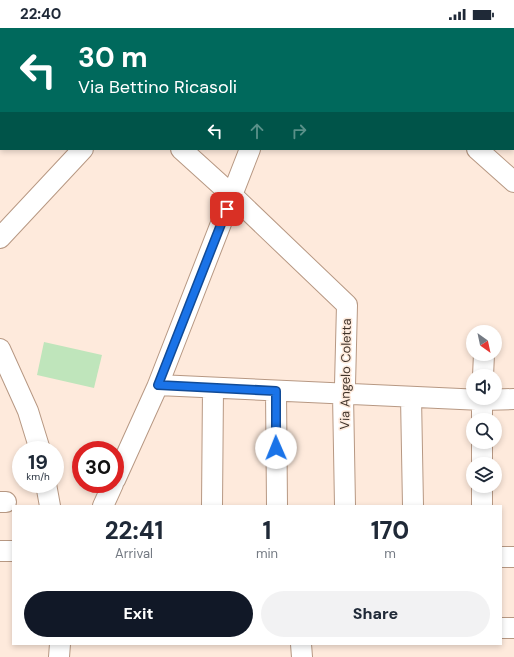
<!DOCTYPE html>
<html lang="en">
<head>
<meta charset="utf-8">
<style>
	:root { --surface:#fff; --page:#f2f2f3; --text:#1f2937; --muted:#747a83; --accent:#111827 }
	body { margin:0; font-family:"DM Sans",sans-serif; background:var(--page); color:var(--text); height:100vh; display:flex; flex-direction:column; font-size:15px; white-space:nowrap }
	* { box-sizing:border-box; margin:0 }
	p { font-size:13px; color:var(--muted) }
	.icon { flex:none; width:22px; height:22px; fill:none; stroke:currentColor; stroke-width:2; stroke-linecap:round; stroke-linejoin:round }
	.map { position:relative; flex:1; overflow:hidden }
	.drawer { position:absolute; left:12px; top:477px; width:490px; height:140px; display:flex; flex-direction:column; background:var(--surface); border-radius:0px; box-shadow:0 2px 6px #0003 }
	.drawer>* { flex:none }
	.banner { position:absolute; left:0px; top:0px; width:514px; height:122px; box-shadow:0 2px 6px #0003; background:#00695c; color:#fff; overflow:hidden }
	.needle { width:26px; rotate:147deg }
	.buttons { position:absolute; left:466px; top:297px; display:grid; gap:8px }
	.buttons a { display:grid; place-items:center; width:36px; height:36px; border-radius:50%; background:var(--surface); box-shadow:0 2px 6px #0003; font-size:20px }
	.speed { position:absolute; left:12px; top:413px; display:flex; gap:8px; font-size:20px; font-weight:700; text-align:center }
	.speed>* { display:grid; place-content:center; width:52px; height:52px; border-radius:50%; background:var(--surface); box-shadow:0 2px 6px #0003; line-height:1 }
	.speed small { font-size:10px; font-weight:400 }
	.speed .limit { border:6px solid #d22; background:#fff; color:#111 }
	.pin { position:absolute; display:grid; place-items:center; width:34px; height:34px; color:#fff; margin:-17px; border-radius:8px; box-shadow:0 2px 6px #0006 }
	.me { position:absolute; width:44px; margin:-22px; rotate:359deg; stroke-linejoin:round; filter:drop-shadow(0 0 3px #0008) }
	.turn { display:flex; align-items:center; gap:14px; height:84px; padding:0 12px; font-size:18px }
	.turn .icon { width:52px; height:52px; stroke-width:2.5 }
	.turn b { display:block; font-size:28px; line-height:34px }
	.lanes { display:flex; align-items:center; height:38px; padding:0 12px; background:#0003; justify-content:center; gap:20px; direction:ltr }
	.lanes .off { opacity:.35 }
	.eta { display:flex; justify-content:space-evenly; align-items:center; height:68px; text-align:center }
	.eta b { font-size:24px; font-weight:800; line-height:28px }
	.cta { display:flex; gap:8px; margin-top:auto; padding:8px 12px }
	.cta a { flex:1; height:46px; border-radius:24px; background:var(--accent); color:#fff; font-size:16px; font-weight:800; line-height:46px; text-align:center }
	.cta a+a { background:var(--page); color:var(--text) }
	.status { display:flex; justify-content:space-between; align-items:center; height:28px; padding:0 20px; background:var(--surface); direction:ltr }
	.status svg { height:11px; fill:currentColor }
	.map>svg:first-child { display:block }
	.pitch { fill:#bfe5bb }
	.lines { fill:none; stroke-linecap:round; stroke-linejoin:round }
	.minor-casing { stroke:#b79883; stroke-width:22 }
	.minor { stroke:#fff; stroke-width:20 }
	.route-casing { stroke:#114b97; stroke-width:10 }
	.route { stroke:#1a73e8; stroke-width:7 }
	.labels { text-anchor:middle; stroke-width:3; stroke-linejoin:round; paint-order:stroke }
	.street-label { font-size:13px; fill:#40332a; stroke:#feeadc }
</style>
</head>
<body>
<div class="status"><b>22:40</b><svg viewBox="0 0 49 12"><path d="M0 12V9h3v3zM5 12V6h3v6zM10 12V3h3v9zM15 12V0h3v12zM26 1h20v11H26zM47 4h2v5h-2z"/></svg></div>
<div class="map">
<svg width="514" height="629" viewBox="0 0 514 629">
	<rect width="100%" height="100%" fill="#feeadc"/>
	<path class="pitch" d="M44,314l58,13 -8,33 -57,-13z"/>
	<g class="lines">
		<g class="minor-casing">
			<path id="minor" d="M50,0l1,1
				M343,0l1,1
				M298,1v-1
				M181,121l42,38 9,8 115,110 -2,80 -2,9 2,112
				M477,121l37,33
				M0,210l83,-89
				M0,321l28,62 12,39
				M483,348l1,-22
				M158,357l324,15 32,-1
				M276,363l1,115
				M411,369l2,109
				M482,392v-22
				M482,414v22
				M115,452l43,-95 92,-236
				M46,456l4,22
				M482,458v20
				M0,474h6
				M103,478l10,-22
				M212,478l1,-118
				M0,523h13
				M501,529h13
				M501,600h13
				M301,616l1,13
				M59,629l1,-13"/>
		</g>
		<use href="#minor" class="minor"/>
	</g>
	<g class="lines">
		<g class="route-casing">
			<path id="route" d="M227,181l-69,176 118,6v57"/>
		</g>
		<use href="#route" class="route"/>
	</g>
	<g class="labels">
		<g class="street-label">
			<text transform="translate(345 346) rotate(-89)" y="5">Via Angelo Coletta</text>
		</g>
	</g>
</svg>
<div class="buttons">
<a><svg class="needle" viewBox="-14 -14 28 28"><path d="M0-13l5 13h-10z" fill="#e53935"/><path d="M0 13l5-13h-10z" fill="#747a83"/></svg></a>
<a><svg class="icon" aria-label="sound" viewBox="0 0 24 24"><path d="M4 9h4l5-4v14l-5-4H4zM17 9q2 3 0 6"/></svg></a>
<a><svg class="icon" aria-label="search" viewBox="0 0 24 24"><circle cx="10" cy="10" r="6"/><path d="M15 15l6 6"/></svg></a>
<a><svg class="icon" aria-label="layers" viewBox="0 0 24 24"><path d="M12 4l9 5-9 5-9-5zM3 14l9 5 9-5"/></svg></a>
</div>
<div class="speed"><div>19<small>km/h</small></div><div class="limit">30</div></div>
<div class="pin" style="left:227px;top:181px;background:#d93025"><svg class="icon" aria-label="arrive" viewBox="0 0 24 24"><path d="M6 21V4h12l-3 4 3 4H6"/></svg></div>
<svg class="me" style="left:276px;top:420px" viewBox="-20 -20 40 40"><circle r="19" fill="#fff"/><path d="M0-13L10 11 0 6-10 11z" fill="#1a73e8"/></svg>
<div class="banner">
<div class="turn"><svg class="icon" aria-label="left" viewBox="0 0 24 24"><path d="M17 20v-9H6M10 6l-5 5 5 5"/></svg><div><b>30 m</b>Via Bettino Ricasoli</div></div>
<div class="lanes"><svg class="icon" aria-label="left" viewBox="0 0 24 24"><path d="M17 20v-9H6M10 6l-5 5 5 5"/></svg><svg class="icon off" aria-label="ahead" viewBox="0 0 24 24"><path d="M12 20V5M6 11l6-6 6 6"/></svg><svg class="icon off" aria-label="right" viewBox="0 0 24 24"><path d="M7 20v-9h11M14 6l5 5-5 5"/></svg></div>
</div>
<section class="drawer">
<div class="eta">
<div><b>22:41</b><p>Arrival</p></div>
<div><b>1</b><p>min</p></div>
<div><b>170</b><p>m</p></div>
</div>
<div class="cta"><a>Exit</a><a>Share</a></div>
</section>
</div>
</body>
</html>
